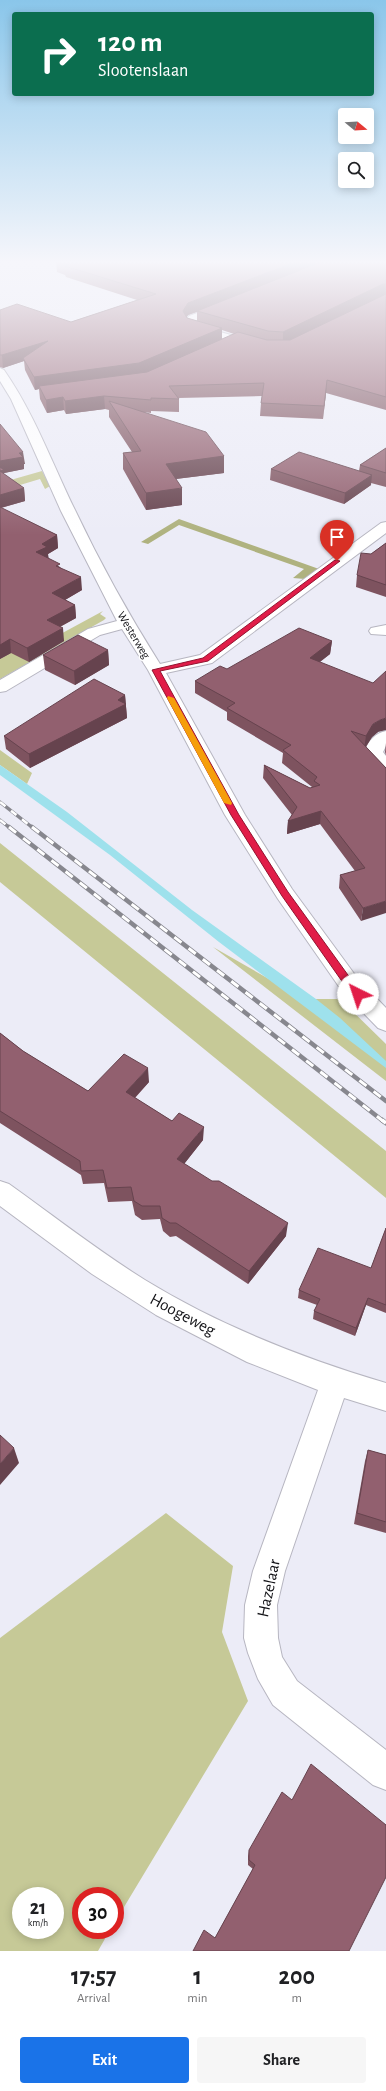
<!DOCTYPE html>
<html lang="en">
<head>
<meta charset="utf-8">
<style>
	:root { --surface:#fff; --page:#f6f6f6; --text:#202124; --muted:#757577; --accent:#1a73e8 }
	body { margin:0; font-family:"Alegreya Sans",sans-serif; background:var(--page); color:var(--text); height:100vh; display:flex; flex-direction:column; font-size:15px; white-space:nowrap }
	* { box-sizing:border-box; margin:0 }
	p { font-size:13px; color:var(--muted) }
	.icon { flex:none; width:22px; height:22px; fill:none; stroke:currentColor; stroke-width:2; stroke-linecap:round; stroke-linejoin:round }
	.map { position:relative; height:1951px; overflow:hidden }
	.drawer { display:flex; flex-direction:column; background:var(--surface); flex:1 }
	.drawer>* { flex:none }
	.guide { position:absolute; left:12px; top:12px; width:362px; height:84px; border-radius:4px; box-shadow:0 2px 10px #0003; background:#0b6e4f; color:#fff; overflow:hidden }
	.needle { width:26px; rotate:108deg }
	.controls { position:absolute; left:338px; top:108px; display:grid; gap:8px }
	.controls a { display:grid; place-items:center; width:36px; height:36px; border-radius:4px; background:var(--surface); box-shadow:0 2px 10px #0003; font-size:20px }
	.speed { position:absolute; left:12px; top:1887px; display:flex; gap:8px; font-size:20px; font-weight:700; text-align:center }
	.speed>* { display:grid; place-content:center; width:52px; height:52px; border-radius:50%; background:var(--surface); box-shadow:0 2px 10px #0003; line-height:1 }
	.speed small { font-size:10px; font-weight:400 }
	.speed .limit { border:6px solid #d22; background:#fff; color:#111 }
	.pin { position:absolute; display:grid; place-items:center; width:34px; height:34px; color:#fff; margin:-41px -17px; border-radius:50% 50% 50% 0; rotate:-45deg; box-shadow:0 0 4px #0007 }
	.pin .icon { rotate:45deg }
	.me { position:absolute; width:44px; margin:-22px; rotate:319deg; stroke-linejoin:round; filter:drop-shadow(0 0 3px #0008) }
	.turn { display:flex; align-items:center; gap:14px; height:84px; padding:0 20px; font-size:18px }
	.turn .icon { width:52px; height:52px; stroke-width:2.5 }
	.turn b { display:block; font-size:28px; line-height:34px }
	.eta { display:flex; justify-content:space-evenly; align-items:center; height:68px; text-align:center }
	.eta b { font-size:24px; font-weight:700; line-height:28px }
	.cta { display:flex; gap:8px; margin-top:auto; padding:8px 20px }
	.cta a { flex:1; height:46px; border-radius:4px; background:var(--accent); color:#fff; font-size:16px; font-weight:700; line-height:46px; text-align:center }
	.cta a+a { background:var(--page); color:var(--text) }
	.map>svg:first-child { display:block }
	.green { fill:#c6c997; fill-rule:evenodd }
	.forest { fill:#afb27f }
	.water { fill:#9ee1ec }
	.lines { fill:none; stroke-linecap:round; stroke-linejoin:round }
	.minor-casing { stroke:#b7b6c1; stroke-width:2 }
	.minor { fill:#fff; fill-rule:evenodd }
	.rail-far2-casing { stroke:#87878e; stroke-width:3.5 }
	.rail-far1-casing { stroke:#87878e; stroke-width:4.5 }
	.rail-casing { stroke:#87878e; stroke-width:5 }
	.rail-far2 { stroke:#fff; stroke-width:2.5; stroke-dasharray:7; stroke-linecap:butt }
	.rail-far1 { stroke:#fff; stroke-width:3; stroke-dasharray:9; stroke-linecap:butt }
	.rail { stroke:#fff; stroke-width:3.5; stroke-dasharray:11; stroke-linecap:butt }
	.wall { fill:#7e535f; fill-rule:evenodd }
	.shaded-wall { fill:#66434e }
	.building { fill:#92606f; stroke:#66434e }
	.route { fill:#e11d48; stroke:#92132f }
	.slow { fill:#f59e0b }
	.labels { text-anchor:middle; stroke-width:3; stroke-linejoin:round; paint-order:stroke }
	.far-street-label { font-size:12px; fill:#121216; stroke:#fff }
	.near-street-label { font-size:17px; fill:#121216; stroke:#fff }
</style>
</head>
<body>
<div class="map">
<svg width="386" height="1951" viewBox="0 0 386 1951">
	<rect width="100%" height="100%" fill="#ececf7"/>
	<path class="green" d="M42,471l8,15 -5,3 -5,-10 -40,12v-8z
		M103,611l-3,3 6,4 -2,2 -104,59v-20l24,-14 20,-2z
		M0,750l32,23 -5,11 -27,-19z
		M0,843l386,308v47l-386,-316z
		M213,947l91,52h36l46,45v37z
		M166,1513l67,53 -11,66 26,69 -133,221v-26h-34v34h29l-12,21h-98v-313zM21,1896h34v34h-34z"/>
	<path class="forest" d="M179,519l140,50 -14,10 -12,-1 11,-9 -125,-44 -31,19 -7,-2z"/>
	<path class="water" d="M0,765l67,47 125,98 124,89 24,19 46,43v7l-167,-126 -109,-87 -110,-80z"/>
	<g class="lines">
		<g class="minor-casing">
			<path id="minor" d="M225,303l4,1 1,2 -1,2 -32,12 -2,5 65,18 2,2 -2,2 -4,1 -69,-19 -3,-5 5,-8z
				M0,368l4,2c30,43 48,93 71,140 25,53 54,105 85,154l40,-9 181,-132 5,-1v11l-174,130 -46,10 79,142 47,74 66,90 28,29v23l-8,-3 -36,-37 -64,-92 -53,-84 -77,-145 -26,-41 -22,6 -94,56 -6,1v-12l88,-51 29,-8 -56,-110 -50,-112 -11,-18z
				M386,625v10l-15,-1 -2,-3 2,-3z
				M386,731v15l-3,6 3,4v19l-7,-2 -14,-21c2,-11 11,-19 21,-21z
				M0,1181l9,3c45,32 89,67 136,96 75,46 157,78 241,103v28l-42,-13 -59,173 -8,34 1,33 4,19 15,24 89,69v40l-13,-5 -100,-80 -15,-26 -10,-26 -4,-15 1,-33 8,-34 65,-181 -71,-28 -91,-47 -64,-41 -92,-68z"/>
		</g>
		<use href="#minor" class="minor"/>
		<g class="rail-far2-casing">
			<path id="rail-far2" d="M0,802l33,26
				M0,820l10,8"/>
		</g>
		<g class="rail-far1-casing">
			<path id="rail-far1" d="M9,827l374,294
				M32,827l354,274"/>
		</g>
		<g class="rail-casing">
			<path id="rail" d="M382,1120l4,3"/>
		</g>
		<use href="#rail-far2" class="rail-far2"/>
		<use href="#rail-far1" class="rail-far1"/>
		<use href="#rail" class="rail"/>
	</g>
	<path class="wall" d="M56,261h330v149l-60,-17 -3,26 -63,-3 1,-13 1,-7 -84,2 1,1v13l-28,-1v2l-8,-1 81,44v17l-48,6 6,26 -36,5 -23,-41v-16l9,-1 -23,-35v-7l-4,-1 -39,5 -2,-4 -17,3 -7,-14 -1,-10 -4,1 -10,-20 -1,-9 -21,7 -3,-1v-57l71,12 66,-22 -71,-23 -1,-2 -8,-3zM197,312v9l-10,-3h-1l2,-3zM222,330l12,4 -12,6z
		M0,424l25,40h-1v5l-20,4v1l20,14 1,13 -24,7 56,27 1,13 -10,6v4l12,9 22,23 -17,10 10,5 1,13 -16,9 4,14 -35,21 -18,-9 -11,6z
		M386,448v39l-15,-4v2l-27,19 -74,-24 1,-11 88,2 1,-6z
		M386,543v54l-30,-10 1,-12 14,-21z
		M332,641l-2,13 -10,8 58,70 -6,5 -6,10 20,21 -25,153 -22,-33 1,-13 15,-4 -35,-47 -33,10 1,-13 4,-6 -29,-37 1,-13 46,23 2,-1 -30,-24 1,-10 -56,-33v-8l-32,-19v-12l32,-12z
		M108,650l1,15 -34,20 -30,-15 -2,-15z
		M125,695l2,23 -97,50 -24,-19 -2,-13z
		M386,743v12l-1,-3z
		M0,1033l23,18 65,40 61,-9 -14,16 68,42 -19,24 102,72 -38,48 -72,-48 -6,1 -7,-6 -3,-12 -18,1 -7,-5 -3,-14 -24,1 -4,-19 -21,1 -2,-9 -81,-52z
		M386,1228v85l-20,-8 -11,31 -42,-17 1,-8 3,-6 -19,-7 1,-8 72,-22z
		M368,1450l18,5v78l-32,-9 11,-63z
		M249,1850l100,101 -134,-13 38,-69 -5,-4v-9z"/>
	<path class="shaded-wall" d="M298,261h29l-139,54 -5,8v-12l5,-8z
		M383,284h3v11l-103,49v-12z
		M222,328v12l-82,36 -101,10v3l-4,1 -1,-13z
		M48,341l-25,17 1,3 -21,7 -1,-13z
		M327,380l-1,13 -3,26 1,-13z
		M104,396l1,13 -39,5 -1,-13z
		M63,397l1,13 -17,3 -1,-13z
		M23,452l2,12h-1v5l-20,4 1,9 -5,-8v-13l19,-8z
		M224,456v17l-57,7 -1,-16z
		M372,475l-1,10 -27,19 1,-11z
		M24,488l1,13 -25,7v-13z
		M182,488v17l-36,5v-17z
		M57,535l1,13 -10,6 1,6 -13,-8 6,-8z
		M81,577l1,13 -29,17 -1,-14z
		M75,605l1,13 -28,15 -1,-13z
		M63,628l1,13 -35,21 -2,-14z
		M10,639l1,14 -11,6v-14z
		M332,641l-2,13 -21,16 1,-12z
		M108,650l1,15 -34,20 -1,-14z
		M125,695l2,23 -97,50 -1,-14z
		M386,718v12l-8,2 -6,5 -8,12 2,-13 7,-12 7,-4z
		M321,811l-1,13 -33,10 1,-13z
		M386,901v12l-25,8 2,-13z
		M148,1068l1,14 -22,24 -1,-14z
		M204,1127l-1,13 -26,33v-14z
		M288,1223l-2,13 -38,48 1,-13z
		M368,1298l-2,7 -11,31 1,-8z
		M14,1448l5,15 -19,22v-21z"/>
	<path class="building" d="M58,261h240l-110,42 -5,8 4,7 35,10 -83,35 -105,14 -11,-19 25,-17 -46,14h-2v-45l17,-6 54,18 85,-28 -91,-28 4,-1z
		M323,261h63v23h-3l-100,48 -15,-1 -71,-20z
		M386,294v103l-59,-17 -3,26 -63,-3 3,-20 -95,3 10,13 -28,-1v2l-47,-4 -39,5 -2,-4 -17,3 -7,-14 108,-14 91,-40 29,8h23z
		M109,401l97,31 18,24 -58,8 16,24 -36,5 -23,-40 18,-2z
		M0,424l23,28 -4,1 4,4 -23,4z
		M386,448v25l-26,-8z
		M299,452l73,23 -27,18 -74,-24z
		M0,467l4,3 -4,1z
		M0,471l24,17 -24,7z
		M0,507l57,28 -15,9 5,3 -11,5 24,12 -4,2 25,11 -29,16 23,12 -28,15 16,8 -36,20 -17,-9 -10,6z
		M386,543v42l-29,-10 4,-22 10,1z
		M299,628l33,13 -22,17 63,25 13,-12v47l-6,2 -7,4 -7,12 -15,-5 35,37v133l-23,7 -23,-33 25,-7 -44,-57 -33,10 9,-14 -33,-42 46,23 10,-3 -6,-4 3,-4 -34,-27 8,-5 -64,-37 8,-5 -40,-22 25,-15 7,3z
		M78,635l30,15 -34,21 -31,-16z
		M94,679l31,16 -7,5 8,4 -97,50 -25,-18z
		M0,1033l23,18 65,40 36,-37 24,14 -22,24 46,29 7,-8 25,14 -27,32 35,22h7l69,42 -39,48 -73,-48h-6l-8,-5 -2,-12h-18l-8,-5 -3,-14 -24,1 -4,-18 -22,1 -1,-10 -80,-50z
		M386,1228v77l-18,-7 -12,30 -42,-17 6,-12 -21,-9 19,-42 53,20z
		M0,1435l14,13 -14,16z
		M368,1450l18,5v67l-29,-9z
		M311,1764l75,61v52l-37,74h-156l11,-21 11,8 40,-73 -6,-5v-10l33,-58 10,8z"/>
	<linearGradient id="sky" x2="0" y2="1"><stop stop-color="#8ac6ea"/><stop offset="0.49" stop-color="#f6f6fb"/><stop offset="1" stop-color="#f6f6fb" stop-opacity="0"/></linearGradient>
	<rect width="386" height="535" fill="url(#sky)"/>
	<path class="route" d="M335,560l5,1 -132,100 -48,10 79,144 49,77 65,90 8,9v5l-3,1 -12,-10 -64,-91 -51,-81 -79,-145 51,-12z"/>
	<path class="slow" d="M168,696l6,2 58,105 -1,2 -7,-2 -57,-105z"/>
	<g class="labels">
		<g class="far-street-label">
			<text transform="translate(134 635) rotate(59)" y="4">Westerweg</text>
		</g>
		<g class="near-street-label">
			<text transform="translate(183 1314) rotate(28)" y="6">Hoogeweg</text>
			<text transform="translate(268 1588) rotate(-78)" y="6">Hazelaar</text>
		</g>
	</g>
</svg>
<div class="controls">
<a><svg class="needle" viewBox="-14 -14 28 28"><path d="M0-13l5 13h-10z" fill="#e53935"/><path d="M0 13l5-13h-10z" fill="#757577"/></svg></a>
<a><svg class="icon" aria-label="search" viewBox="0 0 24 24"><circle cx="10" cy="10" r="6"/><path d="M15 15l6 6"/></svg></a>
</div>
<div class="speed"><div>21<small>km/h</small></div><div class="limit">30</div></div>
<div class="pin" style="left:337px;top:561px;background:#d93025"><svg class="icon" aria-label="arrive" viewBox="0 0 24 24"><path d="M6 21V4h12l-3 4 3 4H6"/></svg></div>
<svg class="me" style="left:358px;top:994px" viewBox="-20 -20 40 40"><circle r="19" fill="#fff"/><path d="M0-13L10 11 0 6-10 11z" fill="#e11d48"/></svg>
<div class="guide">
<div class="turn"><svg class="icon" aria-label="right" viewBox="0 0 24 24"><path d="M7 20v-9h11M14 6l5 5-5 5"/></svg><div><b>120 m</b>Slootenslaan</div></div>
</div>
</div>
<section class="drawer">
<div class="eta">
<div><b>17:57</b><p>Arrival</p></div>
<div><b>1</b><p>min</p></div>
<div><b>200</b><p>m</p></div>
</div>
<div class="cta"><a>Exit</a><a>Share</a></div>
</section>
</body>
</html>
